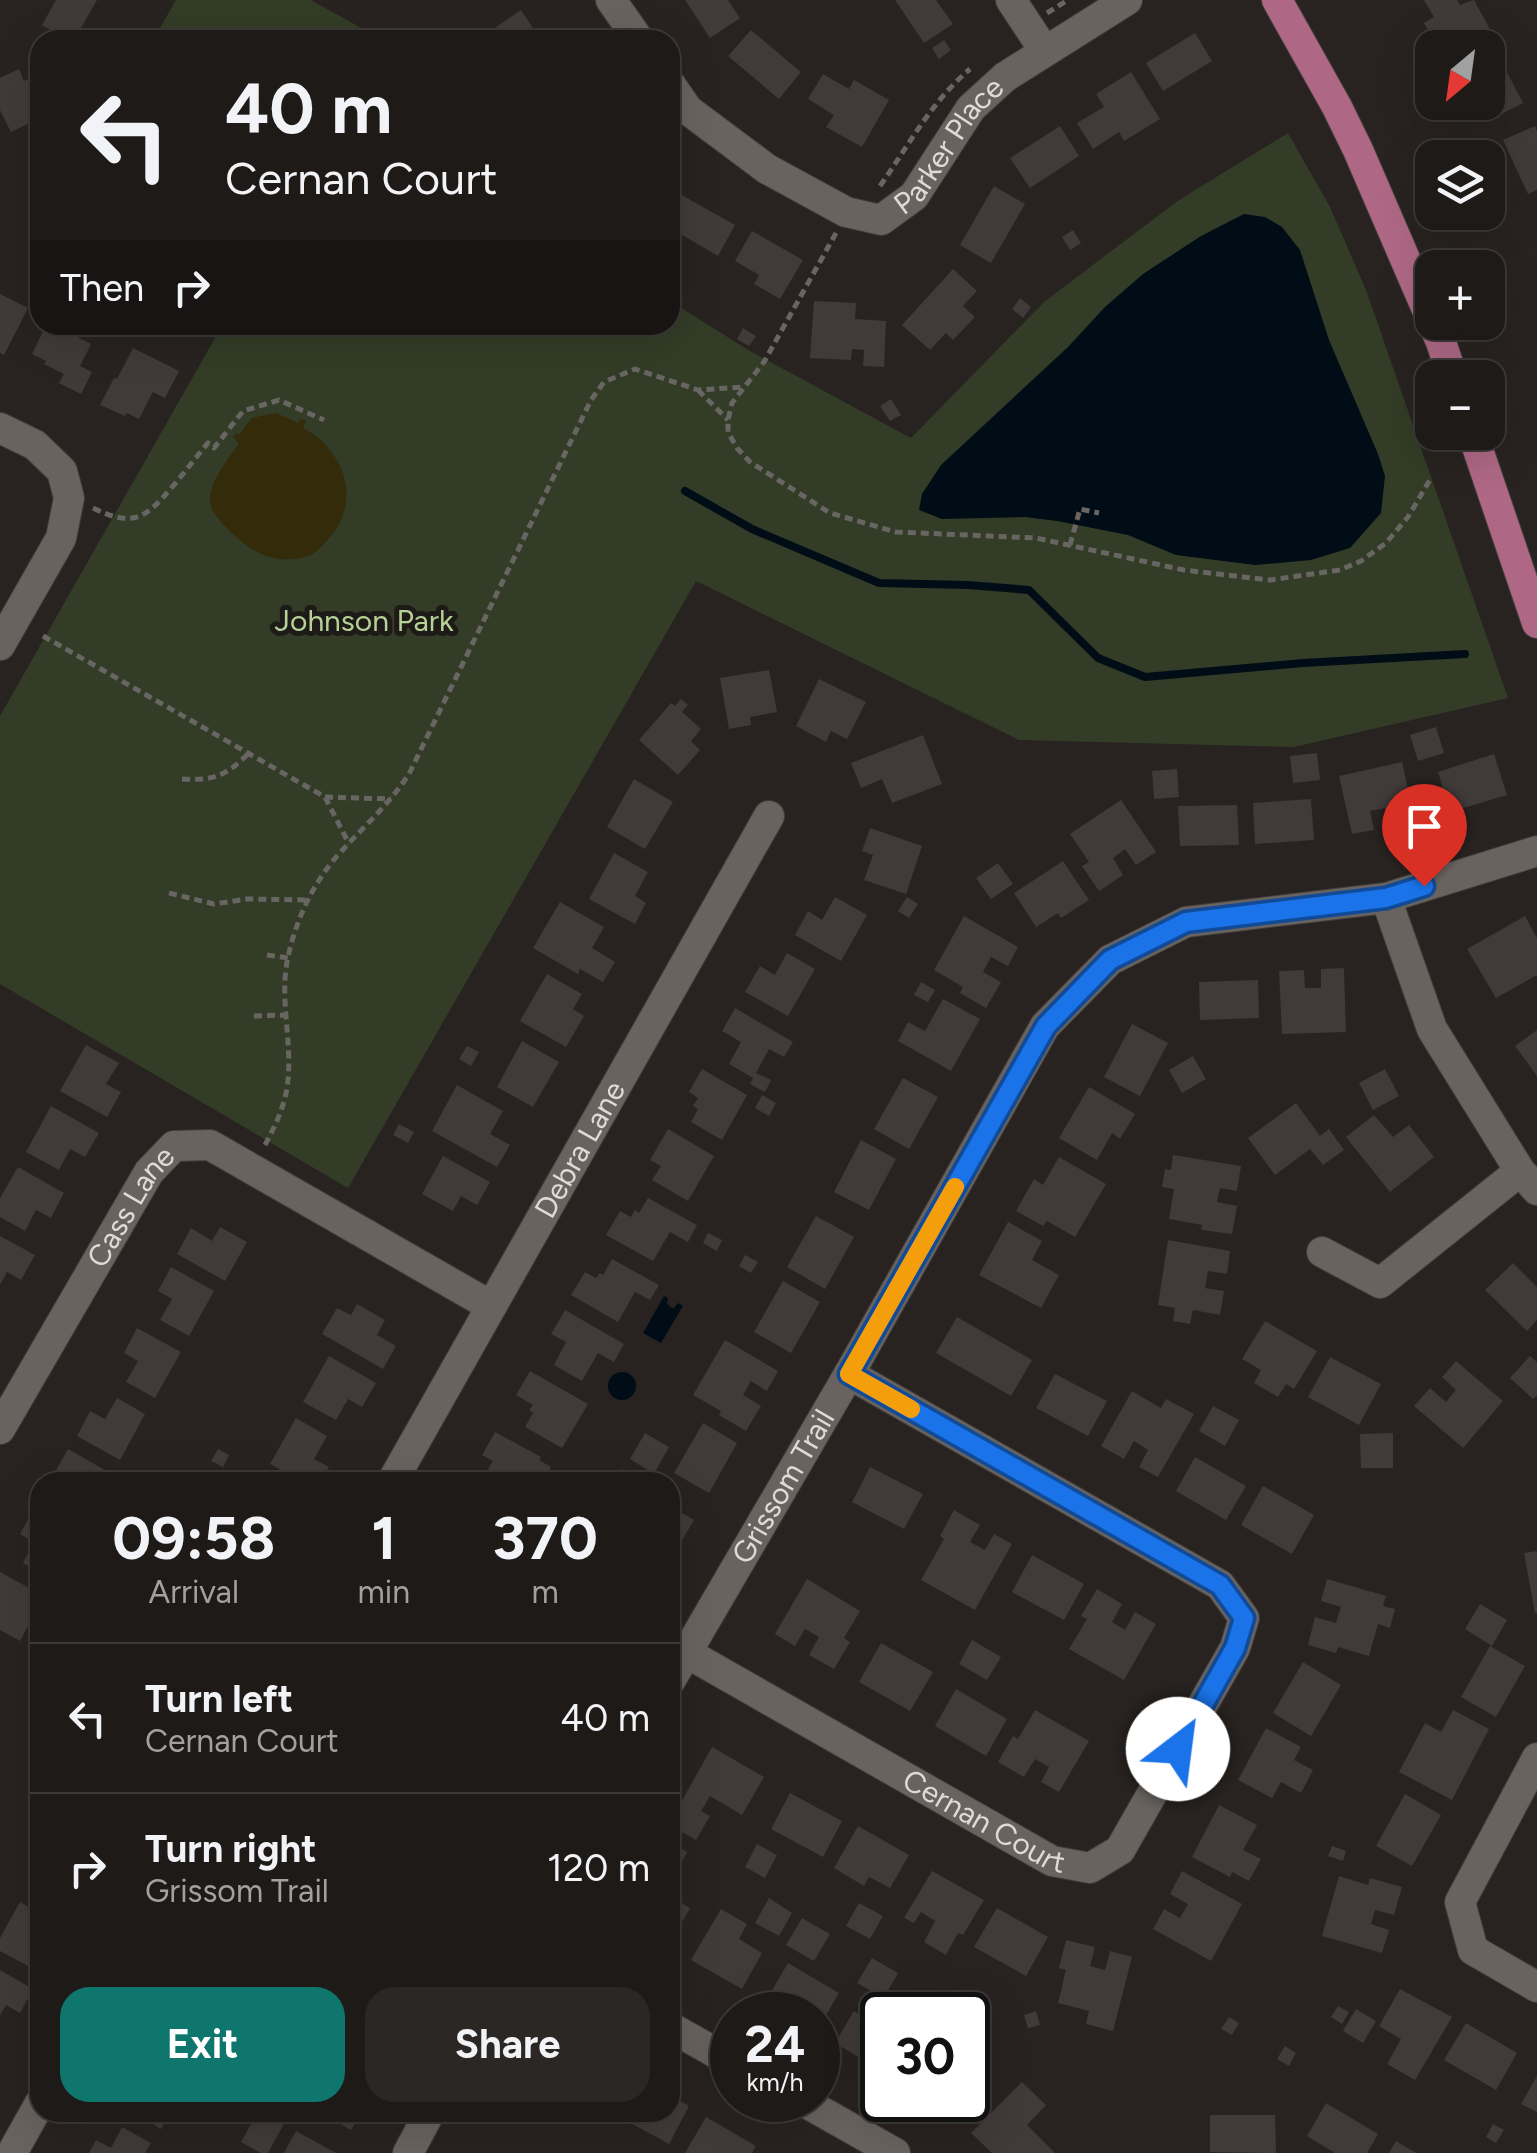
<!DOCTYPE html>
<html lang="en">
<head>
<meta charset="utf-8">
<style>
	:root { --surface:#1e1a18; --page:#2b2725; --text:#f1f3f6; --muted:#a1a1a2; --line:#3c3837; --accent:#0f766e }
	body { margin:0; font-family:Figtree,sans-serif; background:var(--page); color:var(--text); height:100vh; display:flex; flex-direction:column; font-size:38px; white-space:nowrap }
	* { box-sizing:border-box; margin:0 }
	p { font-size:32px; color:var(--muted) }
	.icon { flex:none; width:55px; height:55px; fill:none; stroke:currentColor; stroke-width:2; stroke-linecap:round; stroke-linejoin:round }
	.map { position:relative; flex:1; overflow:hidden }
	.drawer { position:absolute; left:30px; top:1472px; width:650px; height:650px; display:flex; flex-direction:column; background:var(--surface); border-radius:30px; box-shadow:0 10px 40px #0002,0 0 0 2px var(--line) }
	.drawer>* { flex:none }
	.hud { position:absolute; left:30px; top:30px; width:650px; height:305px; border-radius:30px; box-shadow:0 10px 40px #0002,0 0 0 2px var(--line); background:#1e1a18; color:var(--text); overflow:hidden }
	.needle { width:65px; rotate:209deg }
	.tools { position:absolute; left:1415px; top:30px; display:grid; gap:20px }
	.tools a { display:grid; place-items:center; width:90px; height:90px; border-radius:20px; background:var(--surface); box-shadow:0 10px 40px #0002,0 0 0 2px var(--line); font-size:50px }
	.speed { position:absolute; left:710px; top:1992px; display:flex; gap:20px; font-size:50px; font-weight:700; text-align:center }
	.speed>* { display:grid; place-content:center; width:130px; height:130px; border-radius:50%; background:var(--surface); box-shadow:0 10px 40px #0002,0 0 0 2px var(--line); line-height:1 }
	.speed small { font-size:25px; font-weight:400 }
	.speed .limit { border:5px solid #111; border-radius:15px; background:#fff; color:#111 }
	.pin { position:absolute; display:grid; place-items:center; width:85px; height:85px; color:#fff; margin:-102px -42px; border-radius:50% 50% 50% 0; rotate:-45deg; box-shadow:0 0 10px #0007 }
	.pin .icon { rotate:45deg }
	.me { position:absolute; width:110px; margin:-55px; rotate:30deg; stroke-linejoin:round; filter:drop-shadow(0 0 8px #0008) }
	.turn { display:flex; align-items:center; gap:35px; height:210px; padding:0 30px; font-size:45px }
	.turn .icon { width:130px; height:130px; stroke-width:2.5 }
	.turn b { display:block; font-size:70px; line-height:85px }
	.then { display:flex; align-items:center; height:95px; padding:0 30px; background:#0003; gap:20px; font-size:38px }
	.eta { display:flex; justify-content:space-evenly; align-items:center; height:170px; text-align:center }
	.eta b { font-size:60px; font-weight:700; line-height:70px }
	.button { display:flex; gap:20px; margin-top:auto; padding:20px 30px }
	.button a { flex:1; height:115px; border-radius:30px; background:var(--accent); color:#fff; font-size:40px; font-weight:700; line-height:115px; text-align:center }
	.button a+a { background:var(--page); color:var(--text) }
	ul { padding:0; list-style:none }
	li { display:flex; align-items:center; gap:30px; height:150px; padding:0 30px; border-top:2px solid var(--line) }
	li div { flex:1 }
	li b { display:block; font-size:38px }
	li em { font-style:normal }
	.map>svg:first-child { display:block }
	.green { fill:#323c26 }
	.sand { fill:#332b0a }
	.water { fill:#000d16 }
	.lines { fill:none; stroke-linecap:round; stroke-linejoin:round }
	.stream { stroke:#000d16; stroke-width:8 }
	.building { fill:#403a38 }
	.minor-casing { stroke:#423e3b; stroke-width:32 }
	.major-casing { stroke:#423e3b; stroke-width:32 }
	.path { stroke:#696562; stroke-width:5; stroke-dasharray:8 5; stroke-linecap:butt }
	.minor { stroke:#68635f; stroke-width:30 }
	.major { stroke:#ae6885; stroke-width:30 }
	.route-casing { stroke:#114b97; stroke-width:25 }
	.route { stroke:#1a73e8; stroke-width:18 }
	.slow { stroke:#f59e0b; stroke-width:18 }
	.labels { text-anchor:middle; stroke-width:10; stroke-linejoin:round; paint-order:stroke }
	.street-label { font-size:30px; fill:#dddad8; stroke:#1e1a17 }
	.park-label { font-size:30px; fill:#b5d196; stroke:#1e1a17 }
</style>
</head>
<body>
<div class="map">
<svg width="1537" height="2153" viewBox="0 0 1537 2153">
	<rect width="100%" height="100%" fill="#282320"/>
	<path class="green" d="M176,0h135l72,40h-230z
		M1288,133l42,74 36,83 142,408 -214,49 -275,-7 -323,-159 -348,607 -348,-204v-268l215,-378 -24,-13h479v-24l80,50 161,87 134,-137 134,-101z"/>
	<path class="sand" d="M276,413l22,10 3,-4 5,2 -3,7c38,20 58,66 31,104 -8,10 -17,22 -29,25 -35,9 -60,-9 -82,-33 -7,-8 -14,-15 -13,-27 2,-19 19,-38 29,-54l-6,-6 3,-4 3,2 13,-17z"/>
	<path class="water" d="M1244,214l21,3 17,10 18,23 29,90 49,114 7,22 -4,37 -31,35 -39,12 -56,5 -79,-10 -48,-20 -71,-14 -32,-4 -83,2 -23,-9 3,-16 19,-29 127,-118 37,-40 38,-33 58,-38z
		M664,1296l4,2 -1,5 3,4 4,1 4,-5 5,3 -22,37 -18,-10z
		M608 1386a14 14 0 1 1 28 0a14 14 0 1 1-28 0Z"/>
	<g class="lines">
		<path class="stream" d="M685,491l67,38 127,54 89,2 61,5 69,68 47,19 158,-14 162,-9"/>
	</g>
	<path class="building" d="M56,0h41l-23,40h-7l-25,-15z
		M685,0h43l12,18 -30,20z
		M895,0h41l17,24 -29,19z
		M1424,0h33l3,5 14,-5 18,33 -26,15h-28l-14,-25 10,-6z
		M521,10l18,27 12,-8 7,11h-54l-8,-13z
		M751,30l50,42 -22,27 -51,-43z
		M1195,33l17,28 -49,30 -17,-28z
		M944,40l7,10 -12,9 -7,-11z
		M1497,53l26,50 -30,15 -8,-16h3v-44z
		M19,69l5,12 16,-8v45l-29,14 -11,-22v-32z
		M1131,72l29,47 -36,22 -5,-9 -26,17 -16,-26 27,-16 -8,-13z
		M823,74l26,15 5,-9 35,20 -27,47 -36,-20 8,-12 -26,-16z
		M1060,126l19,30 -49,32 -20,-30z
		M1535,126l2,5v59l-9,4 -25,-54z
		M994,186l31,18 -34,59 -31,-18z
		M678,193l57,32 -17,31 -48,-28v-21z
		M1073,230l8,13 -11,7 -8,-13z
		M752,231l51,29 -23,39 -26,-15 5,-9 -24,-14z
		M953,269l24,22 -14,15 12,11 -22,23 -7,-7 -16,17 -28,-25z
		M0,294l28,14 -24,47 -4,-2z
		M1020,298l11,9 -8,11 -11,-9z
		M814,301l42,2 -1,16 31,2 -2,46 -21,-1 1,-16 -12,-1 -1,11 -41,-2z
		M46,325h7l38,19 -11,22 12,6 -11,22 -22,-11 5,-9 -20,-10 2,-3 -14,-7z
		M743,328l13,8 -7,10 -12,-7z
		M133,348l46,23 -14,27 -12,-6 -14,27 -12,-6 -2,3 -25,-11 14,-27 3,1z
		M891,399l10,16 -11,6 -10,-15z
		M769,670l8,42 -27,5 1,8 -22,4 -9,-51z
		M819,679l47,23 -19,37 -16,-8 -5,11 -30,-16z
		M681,699l7,6 -6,7 19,17 -10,12 9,9 -22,25 -39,-35 32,-37 4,3z
		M1436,727l8,26 -26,8 -8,-26z
		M923,735l19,49 -50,19 -10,-24 -21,9 -10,-25z
		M1317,753l3,27 -27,3 -3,-27z
		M1494,754l13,41 -57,17 -12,-40z
		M1402,762l13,59 -26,6 -4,-19 -15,3 4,19 -22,4 -13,-58z
		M1177,769l2,28 -25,2 -2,-28z
		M634,779l39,23 -28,47 -38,-22z
		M1311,799l3,41 -59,4 -2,-41z
		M1121,800l35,52 -20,13 -11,-16 -12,9 10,17 -24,16 -17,-25 7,-4 -19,-28z
		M1237,805l2,40 -59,1 -2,-40z
		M870,828l52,18 -16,48 -42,-14 9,-25 -11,-4z
		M614,853l34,19 -13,24 11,7 -11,21 -46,-25z
		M1063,861l26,39 -28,18 -3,-5 -22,14 -22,-34z
		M998,863l15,21 -22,15 -15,-21z
		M835,897l32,18 -26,46 -46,-26 13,-24 14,9z
		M907,897l11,7 -9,14 -11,-7z
		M560,902l44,25 -12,21 23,14 -12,20 -23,-13 -2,5 -45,-26z
		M964,916l54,31 -10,19 -17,-9 -8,15 18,10 -15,26 -26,-15 3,-6 -29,-17z
		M1525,916l12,22v37l-41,23 -29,-49z
		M787,953l28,16 -27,47 -43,-24 15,-26 15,9z
		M1344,968l2,64 -64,2 -3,-63 25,-1 1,18h16v-19z
		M547,974l35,20 -9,15 11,7 -18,31 -46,-26z
		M1258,980l1,38 -59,2 -1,-38z
		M921,982l14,8 -7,12 -14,-7z
		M943,999l37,20 -29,52 -53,-30 10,-19 17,9z
		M735,1008l58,34 -9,15 -15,-8 -13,24 15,7 -6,12 -15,-8 3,-6 -24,-14 12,-22 -19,-11z
		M1132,1024l36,19 -28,53 -36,-19z
		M1537,1030v46l-22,-30z
		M522,1041l37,21 -26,45 -36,-20z
		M86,1045l33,18 -13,21 15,8 -14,25 -47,-26z
		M467,1046l12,6 -8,14 -12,-7z
		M1193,1056l13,23 -24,14 -13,-23z
		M702,1069l45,26 -25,45 -31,-18 7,-13 -5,-3 5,-8 -9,-6z
		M1385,1069l14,27 -26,14 -14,-27z
		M903,1078l35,19 -29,52 -35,-20z
		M457,1085l46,26 -13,23 20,11 -13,22 -65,-36z
		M1089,1087l46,27 -15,25 -8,-6 -15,27 -38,-22z
		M762,1095l14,8 -7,13 -14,-8z
		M1296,1103l24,33 9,-7 15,21 -21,15 -13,-16 -35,26 -27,-37z
		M51,1106l48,27 -14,24 -15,-8 -11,21 -33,-18z
		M1374,1115l19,22 16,-12 25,32 -44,35 -44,-55z
		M399,1124l15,8 -6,11 -15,-8z
		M668,1129l46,27 -26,45 -36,-21 9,-14 -11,-6z
		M861,1140l35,19 -27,51 -35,-18z
		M1173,1155l68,11 -4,25 -17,-3 -3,14 20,4 -5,28 -31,-4 1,-5 -33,-6 5,-30 -12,-2 3,-18 6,1z
		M443,1156l47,26 -13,23 -16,-9 -8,15 -31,-17z
		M1059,1157l47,27 -31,53 -28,-16 -4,5 -27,-15 18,-32 9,6z
		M18,1167l46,26 -13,25 -15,-8 -11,21 -25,-14v-19z
		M648,1198l49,27 -9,17 -18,-10 -17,29 -47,-26 14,-24 11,6 4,-7 4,3z
		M816,1216l38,21 -29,52 -38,-22z
		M1008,1222l34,19 -10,19 27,15 -18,33 -62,-33z
		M220,1227l27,15 -22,39 -48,-27 14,-26 21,13z
		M708,1233l14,7 -5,11 -14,-8z
		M0,1236l35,19 -14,25 -14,-8 -7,13z
		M1168,1240l62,11 -3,23 -19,-3 -3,17 19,3 -4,24 -27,-5 -3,14 -17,-3 2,-13 -17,-3z
		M745,1255l13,7 -7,11 -12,-7z
		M612,1259l47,26 -9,15 -15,-8 -17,30 -47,-27 14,-23 11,6 4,-5 3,2z
		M1513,1263l24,24v33l-10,11 -42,-41z
		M171,1267l43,24 -25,45 -29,-16 12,-21 -14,-8z
		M783,1281l37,21 -29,51 -37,-21z
		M357,1304l28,16 -8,15 19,11 -13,23 -61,-35 15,-26 14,7z
		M565,1310l59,34 -10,18 -16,-9 -16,28 -28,-16 12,-23 -15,-8z
		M957,1317l75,43 -21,36 -75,-43z
		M1265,1321l52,30 -23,38 -8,-5 -8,13 -24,-14 7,-13 -19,-11z
		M137,1328l44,24 -26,46 -29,-16 12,-21 -14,-8z
		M725,1340l53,31 -11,20 -16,-10 -8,14 18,11 -15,25 -27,-16 2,-4 -28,-16z
		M329,1356l47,27 -14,24 -14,-8 -12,21 -33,-18z
		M1530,1356l7,6v33l-4,4 -23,-21z
		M1330,1357l51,27 -22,41 -51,-28z
		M1456,1361l47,40 -40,47 -49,-42 16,-18 16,14 10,-12 -14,-13z
		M530,1371l58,33 -26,44 -37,-21 8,-14 -4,-3 4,-5 -17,-10z
		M1055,1374l52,27 -19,35 -52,-28z
		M1132,1391l29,17 5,-9 28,15 -36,63 -19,-10 9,-17 -14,-9 -10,18 -23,-13z
		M117,1398l28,16 -25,46 -43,-24 13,-25 15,8z
		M1213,1406l26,14 -14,26 -26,-15z
		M296,1418l31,18 -13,23 15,8 -9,15h-17l-33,-18z
		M703,1423l34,20 -28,50 -35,-20z
		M495,1432l46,25 -2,3 12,7 -8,14 -12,-6 -4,7h-42l6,-11 -3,-2 5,-8 -11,-6z
		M645,1433l24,14 -15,27 -24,-15z
		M1393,1433v35h-32l-1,-34z
		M68,1449l58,33h-58l1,-2 -14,-8z
		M218,1449l11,6 -6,12 -12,-6z
		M1195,1457l51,29 -20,34 -50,-29z
		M870,1467l53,27 -19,35 -52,-27z
		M622,1469l26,13h-33z
		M1263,1486l51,29 -22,39 -51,-29z
		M670,1506l24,14 -24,41z
		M34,1509l6,4v60l-17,-10 11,-21 -14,-8z
		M954,1510l26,15 -10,17 15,8 9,-16 18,10 -37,66 -54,-30 23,-41 -4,-3z
		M1537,1551v62h-2l-11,-60z
		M1032,1555l52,29 -20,36 -52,-28z
		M0,1572l40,22v10l-20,37 -20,-11z
		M807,1579l53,32 -16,27 6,4 -16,27 -25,-14 10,-18 -14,-8 -10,17 -20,-12z
		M1327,1579l59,17 -3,10 12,3 -5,19 -12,-4 -9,32 -31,-9 -2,6 -28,-8 7,-28 21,6 5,-16 -20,-6z
		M1097,1589l25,15 -10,18 13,8 10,-18 21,12 -32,56 -55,-31 18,-30 -6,-3z
		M1480,1604l27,16 -15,26 -27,-17z
		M972,1640l29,17 -14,23 -28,-16z
		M881,1643l52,29 -23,39 -51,-29z
		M1490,1646l35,20 -29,51 -35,-20z
		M1303,1662l38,23 -30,51 -38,-23z
		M956,1689l51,30 -21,37 -51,-30z
		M1035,1710l54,31 -30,51 -18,-10 8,-15 -14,-8 -11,18 -26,-15 15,-26 5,3z
		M1453,1710l36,19 -37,71 -53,-28 26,-49 16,9z
		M1266,1728l35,19 -7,13 19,10 -12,23 -20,-11 -9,16 -34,-18z
		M712,1747l52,30 -22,38 -32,-19 -9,15 9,5 -14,24 -26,-15v-3z
		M790,1793l52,28 -19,36 -52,-28z
		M1405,1794l36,21 -29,51 -36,-20z
		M1219,1805l38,20 -14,25 18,9 -12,22 -17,-9 -2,5 -38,-20z
		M858,1826l51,29 -19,33 -21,-11 -5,9 -30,-18z
		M670,1843l17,9 -14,26 -3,-2z
		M757,1844l20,11 -12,23 -20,-11z
		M1332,1846l14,5 -3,10 -15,-5z
		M932,1871l52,29 -21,35 -5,-2 -12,22 -22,-13 11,-21 -14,-9 -7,11 -10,-5z
		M1182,1871l60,33 -31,57 -58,-32 11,-20 16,9 8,-14 -18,-10z
		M1339,1876l29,9 2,-7 32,9 -8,28 -19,-5 -4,14 18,6 -7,23 -60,-17z
		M670,1896l20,12 -20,35z
		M769,1898l23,15 -13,23 -24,-13z
		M20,1902l20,11v31l-12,22 -28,-15v-13z
		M859,1903l24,13 -13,23 -24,-13z
		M997,1908l51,29 -22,39 -52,-29z
		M721,1909l26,15 -8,15 23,14 -20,36 -51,-29z
		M802,1918l28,16 -16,27 -28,-16z
		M1066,1940l29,7 -5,19 15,4 5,-19 22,6 -19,74 -27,-7 3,-13 -31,-8 8,-33 -7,-2z
		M872,1958l26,15 -14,25 -27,-15z
		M788,1963l51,30 -21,36v-14h-24l-27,-16z
		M0,1970l33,19 -13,24 -14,-8 -6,10z
		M1400,1989l52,28 -37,63 -28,-16 14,-25 -22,-13z
		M1338,2006l11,6 -7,12 -11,-7z
		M884,2009l11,6h-13v56l-47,-28 19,-32 21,13z
		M1356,2009l20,12 -13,22 -20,-12z
		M1036,2011l4,14 -12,3 -4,-13z
		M1229,2017l10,6 -7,12 -11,-6z
		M1466,2023l51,30 -21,37 -52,-30z
		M1285,2046l11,7 -7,13 -12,-7z
		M1537,2076v36l-16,-8z
		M1022,2082l24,23 -19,20 28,28h-63l-21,-20z
		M670,2095l19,11 -20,38 -53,-29 2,-3h52z
		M1326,2103l52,31 -11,19h-32l-28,-17z
		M133,2112h38l-10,17z
		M258,2112h18l11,6 -19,35h-7l-20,-11z
		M319,2112h42l-10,18z
		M1210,2115h65l1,38 -66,-1z
		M706,2117l50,29 -4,7h-67z
		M1493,2124l11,6 -8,13 -10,-6z
		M122,2127l29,16 -6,10h-56l7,-13 15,8z
		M296,2131l40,22h-52z
		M1396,2141l20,12h-27z"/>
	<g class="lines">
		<g class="minor-casing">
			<g id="minor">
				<path d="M611,0l28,40"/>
				<path d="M1011,0l33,50"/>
				<path id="s1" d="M670,84l18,26 79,59 79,43 35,8 33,-24 57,-88 34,-31 122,-77"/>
				<path d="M0,428l35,17 27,26 7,27 -8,40 -61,107"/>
				<path d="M1386,898l46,131 88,142 17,19"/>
				<path d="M1322,1252l58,31 140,-112"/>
				<path id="s2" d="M0,1429l149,-257 25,-26 36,-1 281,161"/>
				<path id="s3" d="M392,1482l377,-666"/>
				<path id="s4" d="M687,1653l365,208 38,7 30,-18 115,-202 9,-30 -24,-33 -371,-211"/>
				<path id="s5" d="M670,1681l179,-307 196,-348 65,-66 76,-38 200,-24 151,-47"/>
				<path d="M1537,1758l-77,144 13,48 64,37"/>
				<path d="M670,2027l62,35"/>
				<path d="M801,2100l94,53"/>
				<path d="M12,2153l28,-50"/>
				<path d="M408,2153l22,-41"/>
			</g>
		</g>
		<g class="major-casing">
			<path id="major" d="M1277,0l60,107 21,43 83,192 12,36
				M1472,432l65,191"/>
		</g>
		<path class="path" d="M1047,13l21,-13
			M880,186c29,-41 51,-84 90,-117
			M836,233l-72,129 -32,41 -4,17v12l9,16 13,14 80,51 66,19 140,6 148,32 86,10 70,-10 21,-9 25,-18 22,-26 23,-39
			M698,390l30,30
			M93,508c41,20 53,10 80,-22 12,-14 23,-29 35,-43l6,5 29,-37 36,-11 45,20
			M1070,545l10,-36 19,4
			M43,636l282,161 24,47
			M182,779c33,2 45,-4 68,-27
			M325,797l66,2
			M169,893l45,11 33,-5 61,1
			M267,955l21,3
			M254,1016l33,-1
			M265,1145c11,-21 21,-41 23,-65 4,-40 -9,-83 0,-123 8,-37 25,-74 50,-102 25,-28 49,-48 71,-81l182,-374 13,-18 31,-13 63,21 45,-3"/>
		<use href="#minor" class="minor"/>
		<use href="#major" class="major"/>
	</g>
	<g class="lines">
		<g class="route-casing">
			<path id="route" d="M1178,1749l57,-101 9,-30 -24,-33 -371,-211 197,-348 64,-66 76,-38 200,-24 38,-12"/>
		</g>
		<use href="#route" class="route"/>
		<path class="slow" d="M911,1409l-62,-35 106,-187"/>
	</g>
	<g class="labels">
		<g class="street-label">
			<text dy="10" stroke="none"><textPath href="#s1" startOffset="358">Parker Place</textPath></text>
			<text dy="10" stroke="none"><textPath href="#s3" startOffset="382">Debra Lane</textPath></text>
			<text dy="10" stroke="none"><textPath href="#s2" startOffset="258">Cass Lane</textPath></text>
			<text dy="10" stroke="none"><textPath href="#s5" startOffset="225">Grissom Trail</textPath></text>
			<text dy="10" stroke="none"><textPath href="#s4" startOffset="342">Cernan Court</textPath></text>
		</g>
		<g class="park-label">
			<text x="364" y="631">Johnson Park</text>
		</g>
	</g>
</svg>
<div class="tools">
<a><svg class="needle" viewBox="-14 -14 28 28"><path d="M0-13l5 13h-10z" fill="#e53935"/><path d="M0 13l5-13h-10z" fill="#a1a1a2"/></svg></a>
<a><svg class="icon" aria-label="layers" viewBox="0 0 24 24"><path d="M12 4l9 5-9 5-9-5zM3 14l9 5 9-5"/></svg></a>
<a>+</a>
<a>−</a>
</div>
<div class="speed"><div>24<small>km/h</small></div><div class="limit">30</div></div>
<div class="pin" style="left:1424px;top:886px;background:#d93025"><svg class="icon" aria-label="arrive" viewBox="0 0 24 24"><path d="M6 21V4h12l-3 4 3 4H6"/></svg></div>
<svg class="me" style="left:1178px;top:1749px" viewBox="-20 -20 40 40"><circle r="19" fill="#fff"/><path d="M0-13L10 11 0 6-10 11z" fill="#1a73e8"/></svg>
<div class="hud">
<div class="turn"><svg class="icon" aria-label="left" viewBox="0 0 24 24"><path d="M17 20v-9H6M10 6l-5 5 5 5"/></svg><div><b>40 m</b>Cernan Court</div></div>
<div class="then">Then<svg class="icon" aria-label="right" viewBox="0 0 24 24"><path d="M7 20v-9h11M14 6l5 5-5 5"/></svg></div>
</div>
<section class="drawer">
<div class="eta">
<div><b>09:58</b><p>Arrival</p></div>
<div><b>1</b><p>min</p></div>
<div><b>370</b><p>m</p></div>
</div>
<ul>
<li><svg class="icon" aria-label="left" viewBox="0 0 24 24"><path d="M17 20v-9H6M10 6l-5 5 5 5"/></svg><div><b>Turn left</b><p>Cernan Court</p></div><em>40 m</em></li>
<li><svg class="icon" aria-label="right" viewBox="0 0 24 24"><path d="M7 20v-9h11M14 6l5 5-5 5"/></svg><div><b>Turn right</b><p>Grissom Trail</p></div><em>120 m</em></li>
</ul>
<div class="button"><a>Exit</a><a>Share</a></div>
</section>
</div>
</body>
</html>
